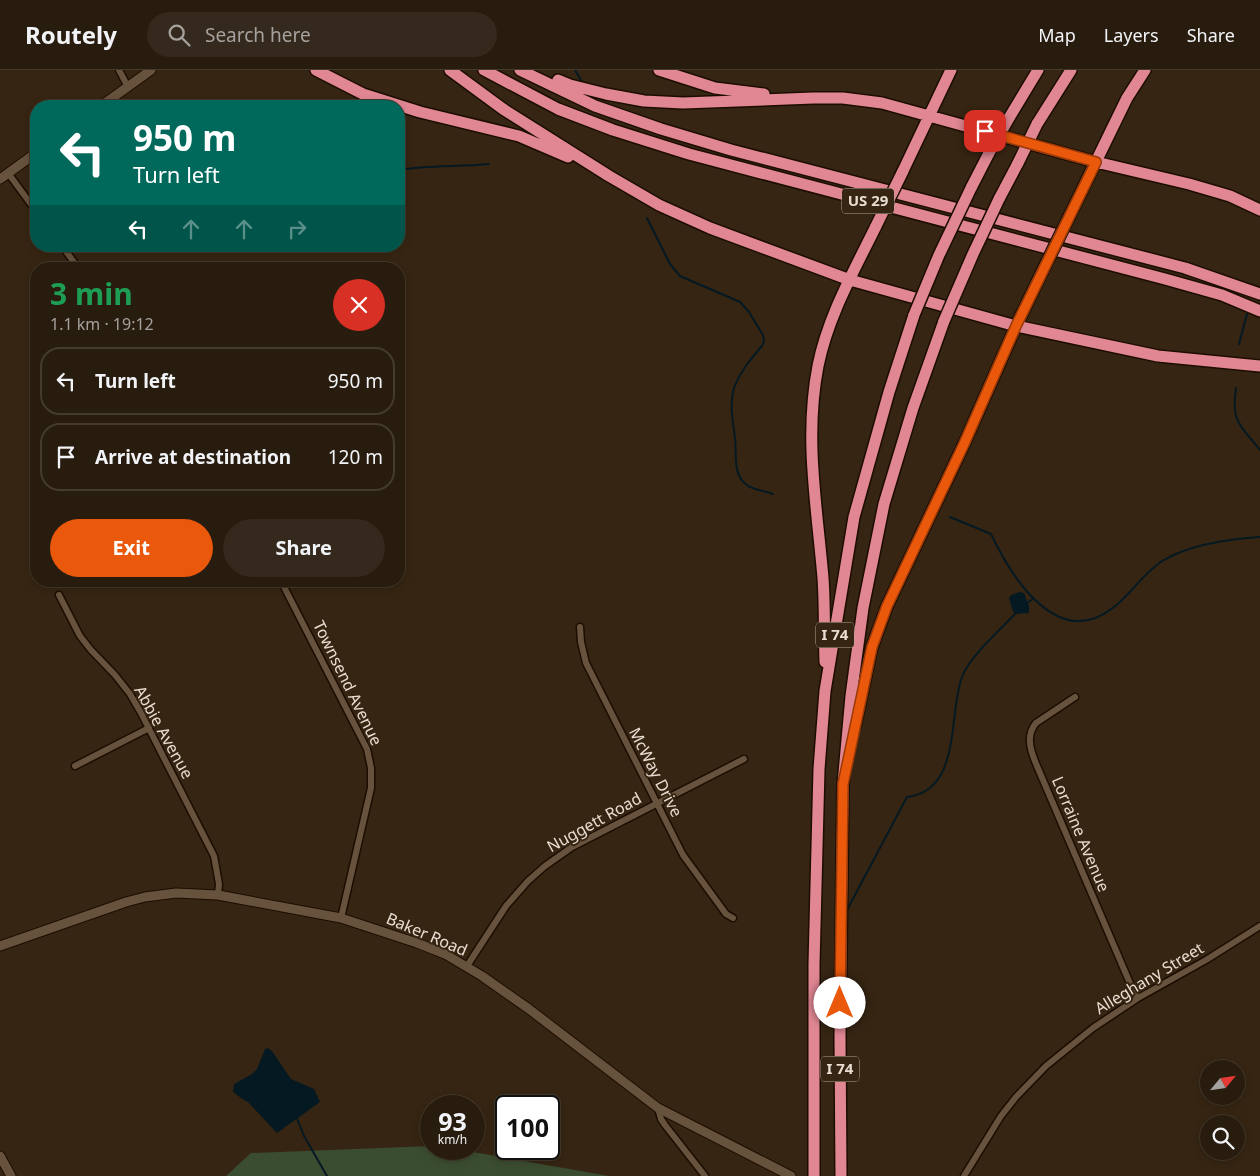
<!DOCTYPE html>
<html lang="en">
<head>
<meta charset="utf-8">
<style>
	:root { --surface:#281c0e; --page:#34291c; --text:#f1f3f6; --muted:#a5a19e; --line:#443a2e; --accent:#ea580c }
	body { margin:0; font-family:"Noto Sans",sans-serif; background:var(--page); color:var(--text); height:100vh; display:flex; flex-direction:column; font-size:19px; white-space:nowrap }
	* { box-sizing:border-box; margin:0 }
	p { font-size:16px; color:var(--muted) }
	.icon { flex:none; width:28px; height:28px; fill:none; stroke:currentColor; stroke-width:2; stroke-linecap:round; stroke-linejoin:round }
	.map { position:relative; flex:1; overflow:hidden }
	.details { position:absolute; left:30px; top:192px; width:375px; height:325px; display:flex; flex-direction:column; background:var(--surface); border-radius:20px; box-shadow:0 2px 8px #0003,0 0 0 1px var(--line) }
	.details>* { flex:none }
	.banner { position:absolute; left:30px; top:30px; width:375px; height:152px; border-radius:20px; box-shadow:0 2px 8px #0003,0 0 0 1px var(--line); background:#00695c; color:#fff; overflow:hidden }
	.needle { width:32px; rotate:61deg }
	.tools { position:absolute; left:1200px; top:990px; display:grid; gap:10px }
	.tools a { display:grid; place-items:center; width:45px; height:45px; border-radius:50%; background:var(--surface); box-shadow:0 2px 8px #0003,0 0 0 1px var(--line); font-size:25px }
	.speed { position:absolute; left:420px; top:1025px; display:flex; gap:10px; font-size:25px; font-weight:700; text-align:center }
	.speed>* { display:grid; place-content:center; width:65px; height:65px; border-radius:50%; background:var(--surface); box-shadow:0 2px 8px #0003,0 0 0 1px var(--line); line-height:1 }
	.speed small { font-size:12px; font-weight:400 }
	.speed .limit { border:2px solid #111; border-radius:8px; background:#fff; color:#111 }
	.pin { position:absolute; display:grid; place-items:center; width:42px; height:42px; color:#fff; margin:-21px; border-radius:10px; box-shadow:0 2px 8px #0006 }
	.me { position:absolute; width:55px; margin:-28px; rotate:0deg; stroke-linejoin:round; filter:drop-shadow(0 0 4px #0008) }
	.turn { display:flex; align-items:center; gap:18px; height:105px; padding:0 20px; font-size:22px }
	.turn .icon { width:65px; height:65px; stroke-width:2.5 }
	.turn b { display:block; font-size:35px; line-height:42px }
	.lanes { display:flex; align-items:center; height:48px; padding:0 20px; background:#0003; justify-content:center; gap:25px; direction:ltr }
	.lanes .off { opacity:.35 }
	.round { display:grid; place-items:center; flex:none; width:52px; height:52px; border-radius:26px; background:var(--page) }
	.headline { display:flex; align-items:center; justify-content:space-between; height:85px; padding:0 20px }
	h1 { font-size:30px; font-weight:700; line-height:38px; color:#1e9e55 }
	.button { display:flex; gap:10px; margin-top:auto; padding:10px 20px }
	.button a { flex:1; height:58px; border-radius:30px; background:var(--accent); color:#fff; font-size:20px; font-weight:700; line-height:58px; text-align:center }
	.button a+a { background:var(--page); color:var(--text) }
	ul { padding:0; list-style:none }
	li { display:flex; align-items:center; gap:15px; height:68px; margin:0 10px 8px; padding:0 10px; border:2px solid var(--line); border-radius:20px }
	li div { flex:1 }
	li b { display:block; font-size:19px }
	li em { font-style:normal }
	header { display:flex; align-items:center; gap:30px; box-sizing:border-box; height:70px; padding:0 25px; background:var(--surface); border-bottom:1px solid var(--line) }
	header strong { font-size:24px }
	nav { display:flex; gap:28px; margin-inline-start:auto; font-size:18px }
	.search { width:350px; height:45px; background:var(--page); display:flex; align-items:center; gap:12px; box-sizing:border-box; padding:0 18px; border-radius:28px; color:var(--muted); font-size:19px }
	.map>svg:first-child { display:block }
	.green { fill:#3b4d30 }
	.water { fill:#051922 }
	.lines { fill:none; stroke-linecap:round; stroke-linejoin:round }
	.stream { stroke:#051922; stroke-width:2 }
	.street-casing { stroke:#1d0d00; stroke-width:9 }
	.secondary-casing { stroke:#1d0d00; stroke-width:11 }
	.highway-casing { stroke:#1d0d00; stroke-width:14 }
	.street { stroke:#66523d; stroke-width:6 }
	.secondary { stroke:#66523d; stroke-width:9 }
	.highway { stroke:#e18794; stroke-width:11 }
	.highway-bridge-casing { stroke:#1d0d00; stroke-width:14; stroke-linecap:butt }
	.highway-bridge { stroke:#e18794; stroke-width:11 }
	.route-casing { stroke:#983908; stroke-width:12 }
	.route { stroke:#ea580c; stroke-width:9 }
	.labels { text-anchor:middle; stroke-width:4; stroke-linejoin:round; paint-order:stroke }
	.shield { fill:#362512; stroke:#b3a698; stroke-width:1 }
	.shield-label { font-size:15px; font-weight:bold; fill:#e9ddd2 }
	.street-label { font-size:16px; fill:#e9ddd2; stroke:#362512 }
</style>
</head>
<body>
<header>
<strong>Routely</strong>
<div class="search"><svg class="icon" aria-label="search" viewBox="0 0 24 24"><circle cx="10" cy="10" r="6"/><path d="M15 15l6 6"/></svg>Search here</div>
<nav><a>Map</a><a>Layers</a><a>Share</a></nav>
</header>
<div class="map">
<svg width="1260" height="1106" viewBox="0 0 1260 1106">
	<rect width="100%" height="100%" fill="#362512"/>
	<path class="green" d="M431,1076v3h25l153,27h-383l25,-23z"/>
	<path class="water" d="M1019,522l5,1 5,13v7l-13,1 -3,-2 -4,-14 2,-3z
		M268,978l4,3 19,28 23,10 6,13 -43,31 -29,-31 -7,-4 -8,-6 1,-8 18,-10 5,-5 8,-20z"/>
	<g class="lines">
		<path class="stream" d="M575,0l7,12
			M399,100c30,-5 60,-3 90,-6
			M647,148l23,46 10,12 60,26 9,10 14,23 1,6 -2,5c-11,13 -22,25 -28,42 -5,16 -1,34 1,50 2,15 -3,37 12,47 6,5 18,6 26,9
			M1239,274l8,-30
			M1236,318c-5,34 4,37 24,62
			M950,447l41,17c21,44 67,118 123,73 17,-13 31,-36 50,-47 27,-16 66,-21 96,-23
			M1027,533l7,-5
			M847,840l60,-113c55,-6 41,-83 55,-120 7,-20 39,-48 54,-64
			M296,1046l8,20 23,40"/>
		<g class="street-casing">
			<path id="street" d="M119,0l9,17
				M8,103l28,38
				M62,176l17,23
				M281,511l86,168 4,19v20l-30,130
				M59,525l21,41 11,14 24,25 15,19 11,19 73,143 5,28 -1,11
				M580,557l1,15 5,21 97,192 43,59 7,4
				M1075,627l-39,26c-11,13 -5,29 1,43l95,222 6,10
				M75,696l74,-38
				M467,896l39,-60 22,-25 17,-15 27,-19 172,-88
				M658,1038l3,11 4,6 40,51
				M964,1106l37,-60 15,-19 30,-31 47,-38 45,-30 68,-38 54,-34"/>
		</g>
		<g class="secondary-casing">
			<path id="secondary" d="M101,36l50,-36
				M0,109l36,-26
				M0,876l126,-44 19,-5 31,-4 42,2 123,23 76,25 28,11 37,22 47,33 129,99 133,68
				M0,1086l11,20"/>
		</g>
		<g class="highway-casing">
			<path id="highway" d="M316,0l47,24 57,18 99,24 49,21
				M450,0l53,39 106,67 50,29 51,23 140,52 166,46 142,30 102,10
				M484,0l74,39 55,21 76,24 476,125 57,16 38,16
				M520,0l75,36 66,23 70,21 454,118 75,26
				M659,0l56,18 49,6
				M558,10l12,5 36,9 38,7 39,2 130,-5h30l39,5 214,59 93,22 41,12 30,14
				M1009,48l29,-48
				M1037,54l34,-54
				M902,103l49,-103
				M971,118l18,-35
				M999,129l19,-36
				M1069,147l58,-119 18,-28
				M825,592c-1,-28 0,-56 -2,-84 -6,-72 -19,-140 -5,-212 10,-50 36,-95 58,-140
				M855,656l17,-79 15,-41 77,-162 52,-118 28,-58
				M814,1106v-212l5,-195 6,-78 29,-174 35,-125 25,-77
				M841,1106l-1,-141 3,-251 8,-88 12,-88 21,-104 29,-96 31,-87"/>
		</g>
		<use href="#street" class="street"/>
		<use href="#secondary" class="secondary"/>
		<use href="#highway" class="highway"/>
		<g class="highway-bridge-casing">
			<path id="highway-bridge" d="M989,83l20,-35
				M1018,93l19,-39
				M876,156l26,-53
				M1044,198l25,-51
				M914,245l25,-60 32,-67
				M944,251l29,-67 26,-55"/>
		</g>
		<use href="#highway-bridge" class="highway-bridge"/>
	</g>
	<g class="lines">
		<g class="route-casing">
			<path id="route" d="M840,933l3,-219 29,-137 15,-41 77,-162 52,-118 80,-164 -111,-31"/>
		</g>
		<use href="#route" class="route"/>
	</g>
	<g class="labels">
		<g class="shield">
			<rect x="842" y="118.5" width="52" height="25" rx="4"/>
			<rect x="816" y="552.5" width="38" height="25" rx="4"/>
			<rect x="821" y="986.5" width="38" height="25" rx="4"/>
		</g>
		<g class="shield-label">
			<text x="868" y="136">US 29</text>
			<text x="835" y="570">I 74</text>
			<text x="840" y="1004">I 74</text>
		</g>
		<g class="street-label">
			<text transform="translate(348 613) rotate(64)" y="6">Townsend Avenue</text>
			<text transform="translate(164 662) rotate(61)" y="6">Abbie Avenue</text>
			<text transform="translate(656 702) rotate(63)" y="6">McWay Drive</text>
			<text transform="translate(594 752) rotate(-29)" y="6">Nuggett Road</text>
			<text transform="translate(1081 764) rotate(67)" y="6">Lorraine Avenue</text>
			<text transform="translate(427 864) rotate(23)" y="6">Baker Road</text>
			<text transform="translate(1149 908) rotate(-31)" y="6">Alleghany Street</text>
		</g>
	</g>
</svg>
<div class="tools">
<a><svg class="needle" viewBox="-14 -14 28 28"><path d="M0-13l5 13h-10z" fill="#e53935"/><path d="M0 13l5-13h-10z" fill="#a5a19e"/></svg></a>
<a><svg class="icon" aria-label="search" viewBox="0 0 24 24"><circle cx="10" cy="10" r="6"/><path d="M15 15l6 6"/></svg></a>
</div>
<div class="speed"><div>93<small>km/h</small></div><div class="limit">100</div></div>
<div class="pin" style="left:985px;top:61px;background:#d93025"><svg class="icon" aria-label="arrive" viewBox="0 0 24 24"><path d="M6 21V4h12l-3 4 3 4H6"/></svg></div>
<svg class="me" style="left:840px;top:933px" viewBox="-20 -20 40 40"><circle r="19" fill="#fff"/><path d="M0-13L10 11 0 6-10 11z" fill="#ea580c"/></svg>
<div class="banner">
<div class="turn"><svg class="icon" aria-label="left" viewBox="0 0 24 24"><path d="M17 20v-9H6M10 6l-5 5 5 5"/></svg><div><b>950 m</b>Turn left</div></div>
<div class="lanes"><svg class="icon" aria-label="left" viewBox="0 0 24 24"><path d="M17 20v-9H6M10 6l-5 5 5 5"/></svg><svg class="icon off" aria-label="ahead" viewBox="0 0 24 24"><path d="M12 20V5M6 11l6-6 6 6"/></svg><svg class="icon off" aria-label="ahead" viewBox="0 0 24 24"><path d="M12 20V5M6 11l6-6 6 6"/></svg><svg class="icon off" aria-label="right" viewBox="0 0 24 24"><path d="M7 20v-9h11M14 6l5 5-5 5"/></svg></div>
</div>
<section class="details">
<div class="headline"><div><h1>3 min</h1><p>1.1 km · 19:12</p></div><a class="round" style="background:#d93025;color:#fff"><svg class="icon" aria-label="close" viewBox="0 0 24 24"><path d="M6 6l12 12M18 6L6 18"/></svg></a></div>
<ul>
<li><svg class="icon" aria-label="left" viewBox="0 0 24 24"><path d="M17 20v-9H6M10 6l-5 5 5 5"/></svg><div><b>Turn left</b></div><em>950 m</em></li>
<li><svg class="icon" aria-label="arrive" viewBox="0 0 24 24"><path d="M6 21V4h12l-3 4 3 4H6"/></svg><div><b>Arrive at destination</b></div><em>120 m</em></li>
</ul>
<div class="button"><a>Exit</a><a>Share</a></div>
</section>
</div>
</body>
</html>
